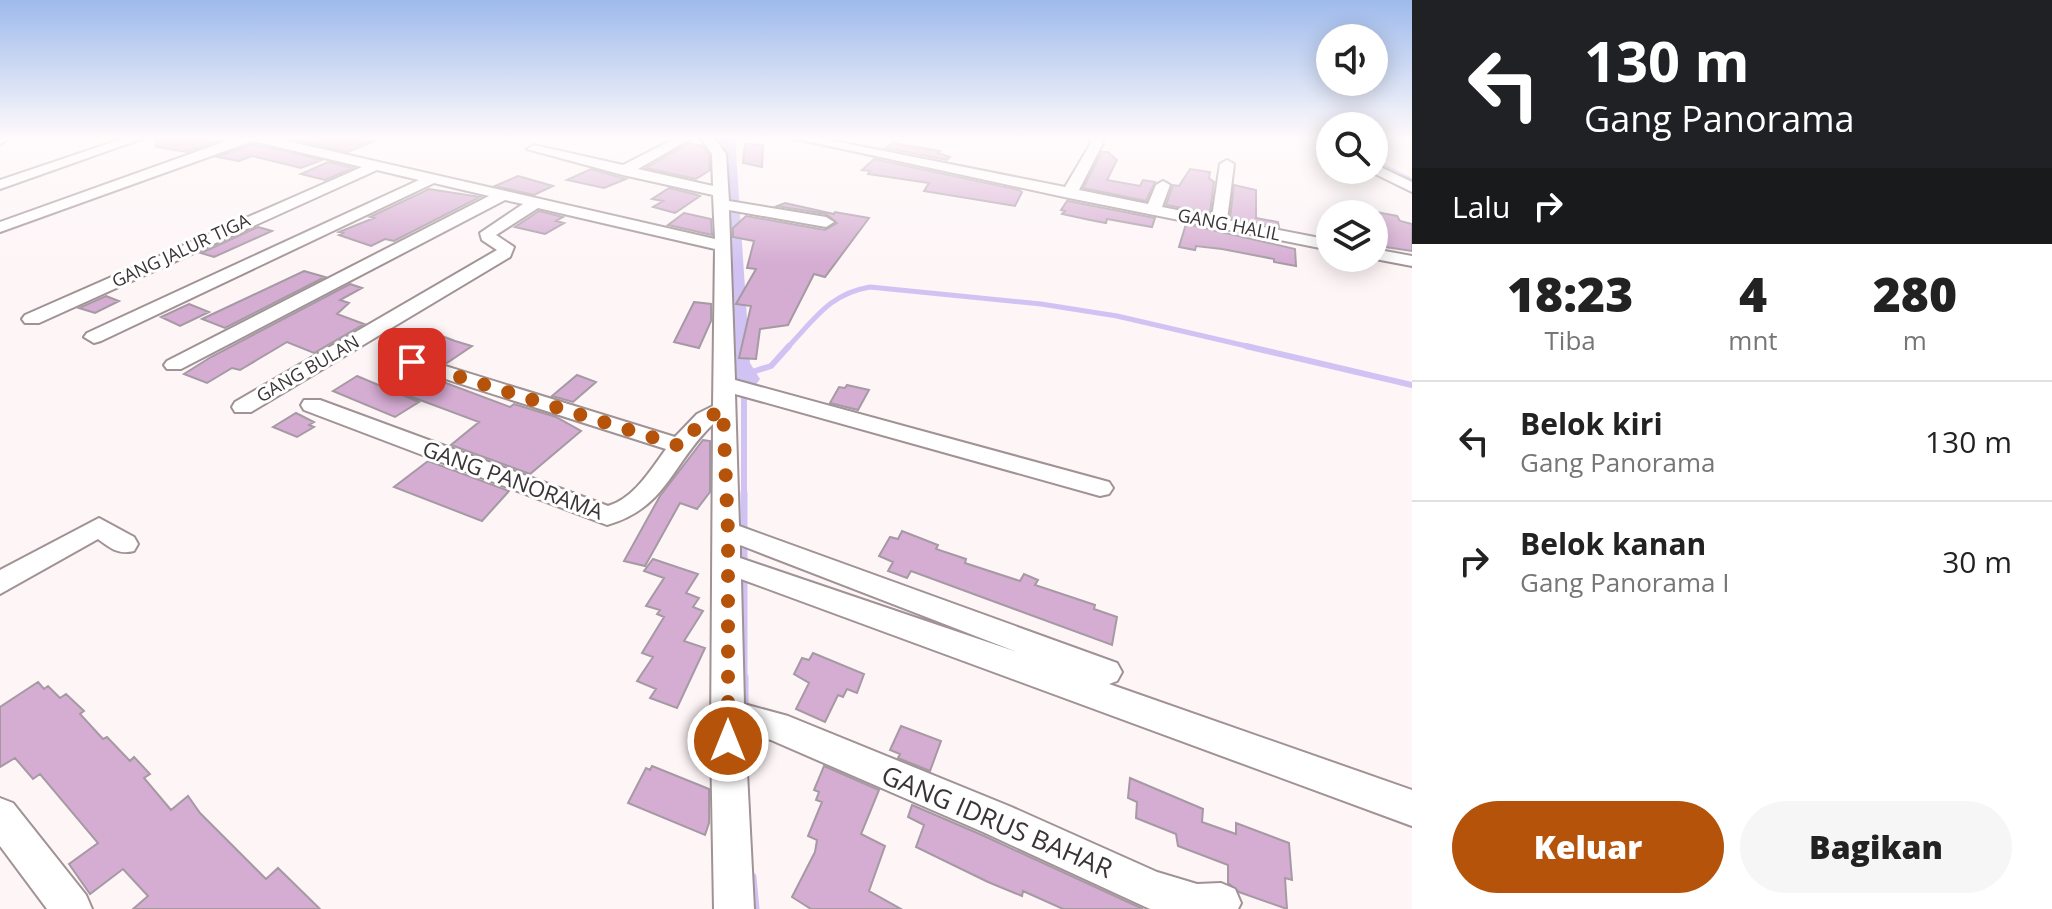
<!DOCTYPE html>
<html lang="id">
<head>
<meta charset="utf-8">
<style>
	:root { --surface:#fff; --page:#f6f6f6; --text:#222; --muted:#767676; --line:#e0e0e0; --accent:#b45309 }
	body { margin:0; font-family:"Open Sans",sans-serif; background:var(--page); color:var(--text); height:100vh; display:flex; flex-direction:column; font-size:30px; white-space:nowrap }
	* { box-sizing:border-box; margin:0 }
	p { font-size:26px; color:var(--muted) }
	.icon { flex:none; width:44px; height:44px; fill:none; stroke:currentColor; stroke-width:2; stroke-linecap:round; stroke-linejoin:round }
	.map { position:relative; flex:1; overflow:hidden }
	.sheet { display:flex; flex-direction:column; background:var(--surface); width:640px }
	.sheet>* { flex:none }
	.top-card { background:#202124; color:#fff; overflow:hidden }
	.controls { position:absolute; left:1316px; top:24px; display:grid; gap:16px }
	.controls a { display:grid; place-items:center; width:72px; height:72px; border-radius:50%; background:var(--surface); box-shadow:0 4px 20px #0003; font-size:40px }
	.pin { position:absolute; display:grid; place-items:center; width:68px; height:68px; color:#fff; margin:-34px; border-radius:16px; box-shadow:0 4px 12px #0006 }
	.me { position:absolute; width:88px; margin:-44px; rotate:0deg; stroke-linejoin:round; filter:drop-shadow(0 0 6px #0008) }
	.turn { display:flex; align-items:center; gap:28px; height:168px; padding:0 40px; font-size:36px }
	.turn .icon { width:104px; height:104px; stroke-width:2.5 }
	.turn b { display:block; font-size:56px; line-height:68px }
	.then { display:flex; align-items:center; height:76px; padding:0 40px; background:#0003; gap:16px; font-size:30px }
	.eta { display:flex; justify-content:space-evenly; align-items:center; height:136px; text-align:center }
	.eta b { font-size:48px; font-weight:800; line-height:56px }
	.cta { display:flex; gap:16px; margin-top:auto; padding:16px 40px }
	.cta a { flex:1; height:92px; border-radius:48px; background:var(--accent); color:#fff; font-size:32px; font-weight:800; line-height:92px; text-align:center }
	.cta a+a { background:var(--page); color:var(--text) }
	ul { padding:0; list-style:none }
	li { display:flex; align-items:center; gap:24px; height:120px; padding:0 40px; border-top:2px solid var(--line) }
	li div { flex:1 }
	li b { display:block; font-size:30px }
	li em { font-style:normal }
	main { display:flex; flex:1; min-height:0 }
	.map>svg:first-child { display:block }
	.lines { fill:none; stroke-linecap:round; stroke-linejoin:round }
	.stream-far4 { stroke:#d0c3f3; stroke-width:4 }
	.stream-far3 { stroke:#d0c3f3; stroke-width:5 }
	.stream-far2 { stroke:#d0c3f3; stroke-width:6 }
	.stream-far1 { stroke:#d0c3f3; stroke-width:7 }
	.stream { stroke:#d0c3f3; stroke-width:9 }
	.river { fill:#d0c3f3; fill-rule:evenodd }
	.building { fill:#d5acd2; stroke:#a59aa3; stroke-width:2 }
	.minor-casing { stroke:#a09295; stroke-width:4 }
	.minor { fill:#fff; fill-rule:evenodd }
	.route { stroke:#b45309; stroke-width:14; stroke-dasharray:0 25.2 }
	.labels { text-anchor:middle; stroke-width:6; stroke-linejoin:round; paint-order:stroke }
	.far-street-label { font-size:18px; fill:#3a3436; stroke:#fff }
	.street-label { font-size:22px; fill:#3a3436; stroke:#fff }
	.near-street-label { font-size:26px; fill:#3a3436; stroke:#fff }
</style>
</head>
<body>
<main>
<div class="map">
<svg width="1412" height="909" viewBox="0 0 1412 909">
	<rect width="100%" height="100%" fill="#fef5f7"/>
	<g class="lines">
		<path class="stream-far4" d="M789,138l176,37
			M1374,161l38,19"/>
		<path class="stream-far3" d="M787,348c28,-29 42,-54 83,-61l171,17 76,12 138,32"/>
		<path class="stream-far2" d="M1246,346l166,39
			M744,495v-116l8,-7 19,-6 18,-20"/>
		<path class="stream-far1" d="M744,493v186"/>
		<path class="stream" d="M744,677v33
			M752,877l3,32"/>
		<path class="river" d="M715,138h20l15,225 10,16 -5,7 -11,3 -19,-9 -7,-17z"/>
	</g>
	<path class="building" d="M156,138h70l-39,14 -31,-5z
		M288,138h90v2l-31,12z
		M689,143l14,3 6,9 1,15 -14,9 -50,-11z
		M892,143l48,8 -2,2 12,4 -3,3 -61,-12z
		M253,144l69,16 -21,8 -49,-12 -13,5 -22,-4z
		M745,144l18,1 -1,22 -19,-4z
		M1102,152h6l9,8 -10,20 33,6 3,-6 12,2 -9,19 -63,-13z
		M874,159l145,31 3,2 -7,14 -91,-15 5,-8 -61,-9 2,-3 -8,-1z
		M328,162l25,6 -28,12 -24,-6z
		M591,169l31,9 4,1 -22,9 -37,-8z
		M1190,169l20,3 -1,6 5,4 -4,31 -44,-8 7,-20 6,1z
		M518,176l35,10 -19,9 -39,-9z
		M1234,185l22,5v28l22,4 1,5 -49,-9z
		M669,188l25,6 6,2 -25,17 -22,-6 10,-6 -11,-2z
		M429,189l51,8 -86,44 -9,-2 -14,7 -32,-11 4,-2 -4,-1 35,-14 -4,-1z
		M1067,201h1l87,17 -3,9 -45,-8 -1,4 -16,-3 -28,-6 3,-3 -4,-1z
		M785,203l49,11 1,-2 34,6 -44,59 -11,-3 -26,51 -28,4 -4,30 -17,-1 12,-52 -15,-2 20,-35 -9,-1 7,-27 -21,-4v-9l13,-12 79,14 12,-7 -11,-9 -49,-8z
		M539,211l24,6 -7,4 8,2 -19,11 -30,-7z
		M1376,212l21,4 3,5 12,3v27l-33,-5 -5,-17z
		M684,213l27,6 1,16 -44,-10z
		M1186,224l109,25 1,17 -22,-4v-3l-52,-10 -26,-3 -1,4 -16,-3z
		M258,227l14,4 -58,26 -13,-4z
		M304,271l21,6 -100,51 -23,-9z
		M350,284l12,4 -22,12 9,3 -12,11 27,10 -50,29 -27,-11 -47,28 -8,-2 -25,15 -23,-9 27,-17z
		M106,296l13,5 -24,12 -16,-5z
		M694,302l17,2v17l-12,27 -25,-6z
		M189,304l20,8 -29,14 -19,-9z
		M434,333l21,8 17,5 -25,17 -38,-13 3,-2 -4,-2 17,-11z
		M577,375l19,7 -23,20 -21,-6z
		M357,376l62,26 -24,15 -62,-26z
		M430,377l80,30 4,-3 42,13 25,14 -51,43 -79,-29 28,-23 -75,-28z
		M847,385l22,5 -11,20 -28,-7 9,-16 6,1z
		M296,413l18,9 -5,3 5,2 -17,10 -24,-10z
		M703,440l7,1v51l-13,17 -17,-6 -35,63 -21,-5 36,-65z
		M428,461l3,1 78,29 -27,30 -88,-34z
		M902,531l36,14 -2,4 30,10 -1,4 55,18 4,-7 14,6 -3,5 60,20 -1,4 23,8 -5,28 -201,-74 -4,7 -19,-7 5,-9 -14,-6 11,-19 8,2z
		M653,559l45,15 -12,19 13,5 -6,9 10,4 -19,30 21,7 -28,60 -27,-10 6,-9 -19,-8 16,-24 -11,-4 22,-36 -7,-3 3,-4 -14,-4 18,-28 -20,-7z
		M813,653l51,21 -7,19 -10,-4 -4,8 -5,-2 -13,27 -29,-13 13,-26 -15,-9 8,-16 7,2z
		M38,682l6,7 4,-3 12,12 6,-4 18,17 -4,3 23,25 4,-2 23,24 4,-4 16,17 -6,4 27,32 17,-14 12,17 66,66 12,-11 42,41h-187l15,-13 -25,-27 -33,25 -21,-30 29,-21 -58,-69 -7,5 -18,-21 -15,9v-60z
		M901,726l40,15 -11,30 -32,-13 2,-4 -10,-4z
		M652,766l57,23v34l-4,12 -77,-32 18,-35 4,2z
		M824,766l55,24 -18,44 24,12 -16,45 32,18h-90l-19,-12 23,-45 2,-12 -9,-4 14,-34 -6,-2 3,-8 -5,-2z
		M1130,778l73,31 -1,13 34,12v-11l53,20 3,37 -7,-2 2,31 -48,-17 -11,-9v-18l-50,-19 -2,-12 -40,-16 1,-16 -9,-4z
		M912,805l70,30 161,74h-80l-40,-18 -1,5 -34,-14 -72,-35 8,-22 -16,-8z"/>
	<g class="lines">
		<g class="minor-casing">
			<path id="minor" d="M0,138h10l-10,6z
				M125,138h19l-144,51v-9z
				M235,138h39l441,101 -2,-44 -90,-20 -96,-26 7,-4 89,20 53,-27h16l-54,31 75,17 -1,-32 -11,-16h13l12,16 3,47 97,16 8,5 -8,5 -97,-17 6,170 374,102 4,6 -4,6 -9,2 -365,-102 4,132 378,137 5,9 -5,9 -8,3 303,106v36l-671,-247 3,125 44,12 221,90 148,66 40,12 24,-1 14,6 6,14 -3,6h-88l-167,-77 -212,-92 -26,-7 9,176h-40l-3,-168 2,-317c-41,39 -46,84 -106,101l-303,-115 -3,-5 3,-5h16l288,106c26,-8 42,-35 58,-57l-277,-88 -3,-4 3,-4h14l272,84 22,-23 16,-8 2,-157 -177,-41 -42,27 18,12 -4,10 -259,155h-16l-3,-5 3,-5 262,-152 -15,-10 -2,-7 43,-29 -18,-4 -324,169h-14l-3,-4 3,-4 322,-165 -55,-13 -333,158 -7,2 -10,-6 3,-4 332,-153 -42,-10 -338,153h-14l-3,-4 3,-4 337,-148 -109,-26 -253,91v-10zM740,545l277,107 -277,-94z
				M793,138h26l246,49 26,-44 -1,-5h12l1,5 -24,47 69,14 8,-19 7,-4 7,4 -8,22 50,10 8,-53 7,-4 7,4 -7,56 103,20v10l-261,-52z
				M1318,138h12v8z
				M1374,164l38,18v10l-43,-21 5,-1z
				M1374,249l38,7v10l-42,-8h4z
				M99,518l35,19 4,7 -4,7c-16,4 -24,-3 -36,-12l-98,55v-24z
				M0,798l13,5 73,92 6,14h-45l-47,-63z"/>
		</g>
		<use href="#minor" class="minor"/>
	</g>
	<linearGradient id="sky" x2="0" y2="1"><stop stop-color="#9ebaec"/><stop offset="0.52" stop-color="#fffafb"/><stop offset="1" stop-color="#fffafb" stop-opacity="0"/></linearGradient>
	<rect width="1412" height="265" fill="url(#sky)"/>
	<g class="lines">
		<path class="route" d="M412,362l268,84 24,-27 19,-9 5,122v209"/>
	</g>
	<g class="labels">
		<g class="far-street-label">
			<text transform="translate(1229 225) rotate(11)" y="6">GANG HALIL</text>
			<text transform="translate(181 251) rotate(-25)" y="6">GANG JALUR TIGA</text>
			<text transform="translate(308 369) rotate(-30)" y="6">GANG BULAN</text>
		</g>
		<g class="street-label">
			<text transform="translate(513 480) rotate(20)" y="8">GANG PANORAMA</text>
		</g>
		<g class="near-street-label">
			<text transform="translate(997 822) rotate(23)" y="9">GANG IDRUS BAHAR</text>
		</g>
	</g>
</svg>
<div class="controls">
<a><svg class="icon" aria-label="sound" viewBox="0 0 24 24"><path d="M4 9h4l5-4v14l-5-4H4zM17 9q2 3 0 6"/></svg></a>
<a><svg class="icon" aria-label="search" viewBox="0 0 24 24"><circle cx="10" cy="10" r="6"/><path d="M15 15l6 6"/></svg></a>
<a><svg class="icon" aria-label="layers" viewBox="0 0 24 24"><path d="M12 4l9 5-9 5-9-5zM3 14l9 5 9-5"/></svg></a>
</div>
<div class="pin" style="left:412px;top:362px;background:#d93025"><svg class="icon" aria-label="arrive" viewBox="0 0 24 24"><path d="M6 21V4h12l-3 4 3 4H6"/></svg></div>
<svg class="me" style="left:728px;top:741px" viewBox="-20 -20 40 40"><circle r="17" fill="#b45309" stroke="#fff" stroke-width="3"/><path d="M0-11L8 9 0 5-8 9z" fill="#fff"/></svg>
</div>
<section class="sheet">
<div class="top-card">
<div class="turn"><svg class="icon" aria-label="left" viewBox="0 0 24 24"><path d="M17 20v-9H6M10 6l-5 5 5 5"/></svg><div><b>130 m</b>Gang Panorama</div></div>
<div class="then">Lalu<svg class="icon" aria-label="right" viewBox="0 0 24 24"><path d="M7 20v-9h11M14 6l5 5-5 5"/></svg></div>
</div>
<div class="eta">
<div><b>18:23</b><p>Tiba</p></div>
<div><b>4</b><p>mnt</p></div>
<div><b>280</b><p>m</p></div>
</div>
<ul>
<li><svg class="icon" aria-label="left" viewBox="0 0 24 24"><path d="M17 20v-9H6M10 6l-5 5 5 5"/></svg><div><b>Belok kiri</b><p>Gang Panorama</p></div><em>130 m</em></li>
<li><svg class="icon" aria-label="right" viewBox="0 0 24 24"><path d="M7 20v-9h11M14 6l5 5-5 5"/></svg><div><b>Belok kanan</b><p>Gang Panorama I</p></div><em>30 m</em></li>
</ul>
<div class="cta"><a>Keluar</a><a>Bagikan</a></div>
</section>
</main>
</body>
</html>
